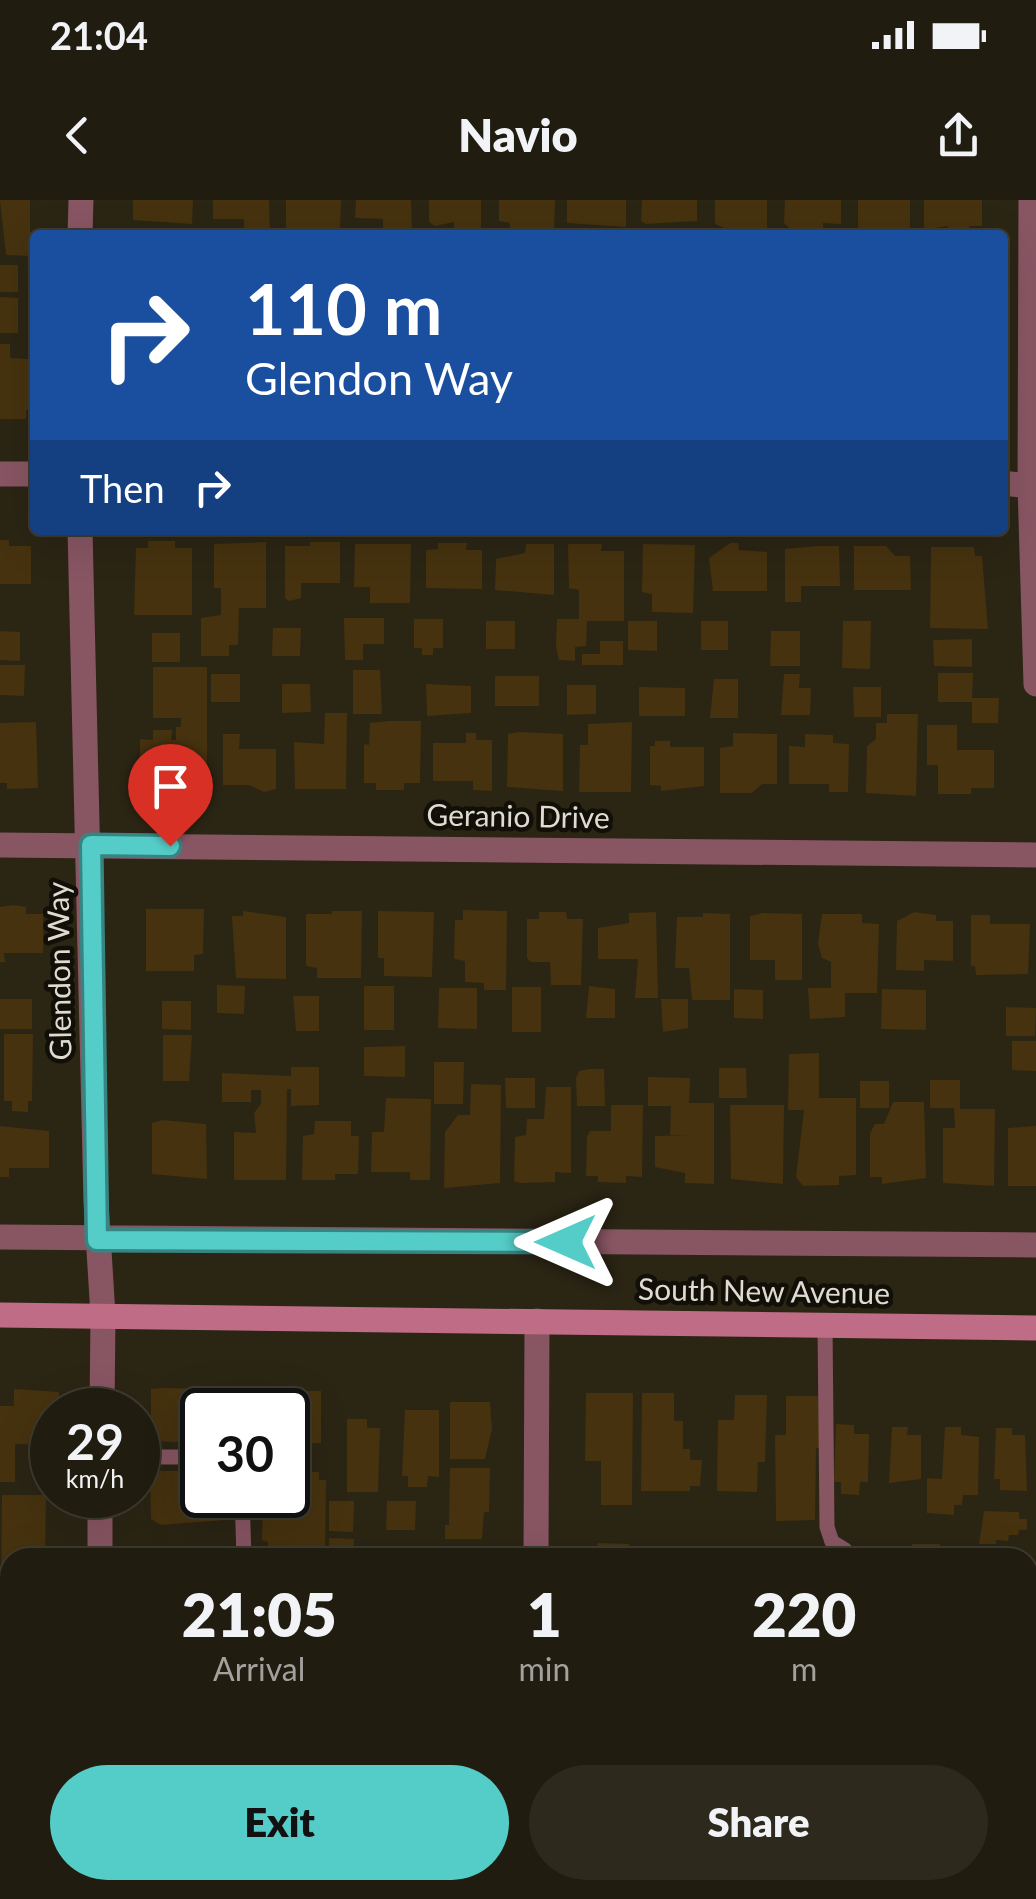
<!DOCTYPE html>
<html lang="en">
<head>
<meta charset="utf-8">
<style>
	:root { --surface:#201c0f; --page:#2d291d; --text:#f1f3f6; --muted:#a2a19e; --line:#3d3a2f; --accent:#54cdc8 }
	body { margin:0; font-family:Lato,sans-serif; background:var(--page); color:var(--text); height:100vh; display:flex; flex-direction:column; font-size:38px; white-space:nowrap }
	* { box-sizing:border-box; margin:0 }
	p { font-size:32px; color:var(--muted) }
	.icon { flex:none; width:55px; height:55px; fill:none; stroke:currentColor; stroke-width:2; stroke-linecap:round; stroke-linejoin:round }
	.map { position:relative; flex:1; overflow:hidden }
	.details { position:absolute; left:0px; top:1348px; width:1038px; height:352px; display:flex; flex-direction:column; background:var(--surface); border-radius:30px 30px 0 0; box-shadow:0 10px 40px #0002,0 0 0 2px var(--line) }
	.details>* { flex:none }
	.hud { position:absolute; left:30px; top:30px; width:978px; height:305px; border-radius:10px; box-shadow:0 10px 40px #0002,0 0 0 2px var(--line); background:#1a4fa0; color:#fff; overflow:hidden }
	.speed { position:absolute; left:30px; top:1188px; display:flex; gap:20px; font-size:50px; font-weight:700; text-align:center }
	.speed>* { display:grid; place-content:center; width:130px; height:130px; border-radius:50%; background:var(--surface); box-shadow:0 10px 40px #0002,0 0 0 2px var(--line); line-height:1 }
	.speed small { font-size:25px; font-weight:400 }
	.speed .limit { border:5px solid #111; border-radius:15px; background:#fff; color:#111 }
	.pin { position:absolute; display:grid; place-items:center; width:85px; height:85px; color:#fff; margin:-102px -42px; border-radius:50% 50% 50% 0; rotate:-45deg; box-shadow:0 0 10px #0007 }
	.pin .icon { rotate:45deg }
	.me { position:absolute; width:110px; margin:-55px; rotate:270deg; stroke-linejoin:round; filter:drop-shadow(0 0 8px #0008) }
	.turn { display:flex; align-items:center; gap:35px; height:210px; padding:0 50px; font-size:45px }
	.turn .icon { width:130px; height:130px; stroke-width:2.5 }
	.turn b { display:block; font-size:70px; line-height:85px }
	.then { display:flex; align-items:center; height:95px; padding:0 50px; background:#0003; gap:20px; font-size:38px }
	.eta { display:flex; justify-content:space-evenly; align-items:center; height:170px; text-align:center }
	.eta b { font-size:60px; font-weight:800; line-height:70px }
	.primary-button { display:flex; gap:20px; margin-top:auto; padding:20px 50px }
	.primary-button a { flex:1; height:115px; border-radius:60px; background:var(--accent); color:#111; font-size:40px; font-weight:800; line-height:115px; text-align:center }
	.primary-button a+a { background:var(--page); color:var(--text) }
	.status { display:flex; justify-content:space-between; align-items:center; height:70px; padding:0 50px; background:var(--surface); direction:ltr }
	.status svg { height:28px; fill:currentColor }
	header { display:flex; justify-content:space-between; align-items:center; height:130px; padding:0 50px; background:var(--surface); font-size:45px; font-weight:800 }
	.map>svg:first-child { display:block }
	.building { fill:#46320f }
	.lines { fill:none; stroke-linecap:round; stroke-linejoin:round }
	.service { stroke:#885563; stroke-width:15 }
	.minor { stroke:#885563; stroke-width:25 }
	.secondary { stroke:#bf6d86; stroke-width:25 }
	.route-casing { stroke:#378582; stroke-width:25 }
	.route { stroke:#54cdc8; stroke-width:18 }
	.labels { text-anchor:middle; stroke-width:9; stroke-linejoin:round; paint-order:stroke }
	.street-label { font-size:30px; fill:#dfdbd1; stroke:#110f07 }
</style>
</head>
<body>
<div class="status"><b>21:04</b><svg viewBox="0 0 49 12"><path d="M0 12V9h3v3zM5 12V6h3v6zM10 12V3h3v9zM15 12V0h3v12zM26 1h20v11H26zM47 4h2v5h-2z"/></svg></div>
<header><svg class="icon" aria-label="back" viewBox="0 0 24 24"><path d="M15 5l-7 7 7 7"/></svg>Navio<svg class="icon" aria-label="share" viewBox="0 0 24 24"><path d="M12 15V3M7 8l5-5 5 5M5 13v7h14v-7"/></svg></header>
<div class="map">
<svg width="1036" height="1699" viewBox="0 0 1036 1699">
	<rect width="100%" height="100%" fill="#2b2514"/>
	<path class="building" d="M0,0h30v56l-24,-1z
		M133,0h60l-1,24 -59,-4z
		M213,0h56l1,35h-26v-16h-31z
		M286,0h55l-1,30h-54z
		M356,0h55l1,34h-29v-15l-28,-1z
		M429,0h52v35h-27v-13l-19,4 -6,-4z
		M499,0h56l-1,35h-45l1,-12 -11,-2z
		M567,0h59v27l-59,-4z
		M642,0h55v21l-51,3 -5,-3z
		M715,0h52v35h-41v-6l-11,-5z
		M785,0h56v24l-18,-1v12h-27l-12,-12z
		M858,0h52v35h-52z
		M924,0h58v26h-13v6l-21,-1v-5l-24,4z
		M0,65h18v27h-18z
		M0,97l18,1v35h-18z
		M0,144h10v14l18,1 2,6 1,45h-5v9h-26z
		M0,340h9v6h22v38h-31z
		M148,341h27v7h17v67h-58l2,-67h12z
		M266,342v66h-27l-1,37h-9v11h-28v-38l20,-3v-27h-7v-44z
		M310,342h30v41h-39v15l-12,3 -4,-3v-52h25z
		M438,343h29l-1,7h16v39l-56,-1v-38l12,-1z
		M730,343h8l1,7 28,2v39h-54l-4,-33z
		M355,344h56l-1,59h-40v-16h-16z
		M526,344h28v51l-59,-5 1,-31 29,-6z
		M568,344h34l-1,7h23v70h-37l-1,25 -11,1v14l-16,-1 -3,-14 1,-27h22v-29l-10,-2z
		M643,344l52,1 -2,68 -41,-1v-18l-10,-2z
		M818,346h21l1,40h-39v16h-16v-53z
		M854,346h32l9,10h15l1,34h-57z
		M931,347h43l1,9h7l6,73 -58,-1z
		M344,418h40v26h-21v16h-18z
		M414,419h29v29h-10v7h-11v-7h-8z
		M486,421h29v28h-29z
		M628,421h29v30l-29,-1z
		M701,421h27v29h-27z
		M843,421h28l-1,48 -28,-1z
		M273,428h28l-1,28h-28z
		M0,431l20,1v29l-20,-1z
		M771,431h29v35h-30z
		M152,433h28v29h-28z
		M972,439v28l-38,-1 -1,-26z
		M600,441h23v24h-41v-11h18z
		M0,465h25l-1,31 -24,-1z
		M153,467h54v101h-6v22h-31v-9l-30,-7v-35l13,1v-10h19l-1,10h5v-13h5v-9h-28z
		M353,470h27l2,44h-29z
		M938,473h35l-1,25h27l-1,25h-26v-21h-34z
		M211,474h29v28h-29z
		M784,474h16l-1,14h12l-1,27h-29z
		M495,476h44v30h-44z
		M714,479h24v39h-28z
		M282,484h28l1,28 -29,1z
		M426,484l45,2v27l-44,3z
		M567,485h29v29l-29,1z
		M639,487l46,1v28h-46z
		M853,487h28v30h-27z
		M325,513h22l-1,76h-51l-1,-47 30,2z
		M887,514h31l-2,82 -50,-3 1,-47 9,-7v-16h11z
		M389,521h32l-1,62h-16v7h-28v-7h-12v-39l5,1 1,-22z
		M36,522l2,66 -31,1v-6h-7v-60z
		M632,522l-1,70h-52l1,-47h8v-21z
		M927,525h30v25h37v38h-23v6h-33v-29h-11z
		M518,532l45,2v57l-56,-4 1,-53z
		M466,533h10v7h16v51l-19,-1v-9h-40v-38h33z
		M733,533l44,1v50h-15l-10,9h-32v-45l13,-2z
		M223,534h17l-1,15h37v40l-12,3 -15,-7h-26z
		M805,534l28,1v8l16,1 -1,48h-19v-8h-40v-38l16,1z
		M655,541h15v6h34v39l-43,5v-5l-11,-1v-39h5z
		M13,705l13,2v7h17v39h-39l1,9h-5v-55z
		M146,709h58l-1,45 -9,1v16h-48z
		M463,710l44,1 -1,79h-22v-7l-19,-1v-21l-11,-2 1,-39h8z
		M243,711l43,6v62l-50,-1 -4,-62h11z
		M332,711h30l-1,67h-44v-10l-11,-2v-52h26z
		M378,711l56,1 -2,65 -48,-1v-18h-6z
		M539,712h27l1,7h16l-2,66h-30l-1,-23h-19l-4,-4v-39h12z
		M656,712l2,86h-23l3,-39h-40v-31l31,-5v-10z
		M914,712l22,3v6h17v40l-29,-1v11l-28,-1 1,-49z
		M703,713l27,1v86h-38l-3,-32h-14l2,-51h26z
		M763,713l39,1v66h-27v-20h-25v-44z
		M822,714h40v9l17,1 -2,69h-32v24l-35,2 -2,-31h23v-26l-9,-4 -4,-15z
		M971,715h19v9h40l-2,50 -52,1 -1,-9h-4z
		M217,785l28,1 -1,28 -27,-1z
		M364,786h30v44h-30z
		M589,786l26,3v29h-29z
		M512,787h29v45h-29z
		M439,788h38v41l-39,-1z
		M734,789l29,1v29l-29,-1z
		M882,789l44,1v40l-45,-1z
		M293,796h26v35h-23z
		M0,799h32v30h-32z
		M661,799h27v29l-25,4z
		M162,801h29v29l-29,-1z
		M1006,807l30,1 -1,28h-29z
		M4,834h29l-1,67h-4v11l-16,-1v-10h-8z
		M163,835h29l-3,46h-26z
		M1012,841h24v30l-24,-1z
		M405,846v31l-41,-1v-29z
		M819,853v45h37v77l-17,1v9l-36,1 -7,-9 8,-67h-16l1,-56z
		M434,862h30l-1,42h-29z
		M291,867h28v38l-28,1v-17h-4l-1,91h-52v-48l22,1 -2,-20 7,-9v-14h-10v12h-29v-29l69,3z
		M719,868h27l1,30h-28z
		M589,869h15l1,37h-28l-1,-28 3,-7z
		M648,877l42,1 -1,25h25v81l-29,-1v-10l-30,-6v-31l35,-1h-20l1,-29h-23z
		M505,878h30v30h-29z
		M930,880h30v29h35l-1,77 -51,-3v-55h12l-1,-20h-24z
		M860,881h29v27h-29z
		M471,884l30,1 -1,98 -56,5 1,-56 13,-17h12z
		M546,887h25v86l-16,-1v10l-35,1 -6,-2 1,-44 11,-2 1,-16h17z
		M386,898l45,1 -1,81h-20v-8h-39l1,-40h12z
		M893,902h31l2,76 -44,6v-7h-12v-44l5,-9h9z
		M611,905h32l-1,72 -16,-1v7l-28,-1v-6h-12l1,-39 3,-6h21z
		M730,905h54l-1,79 -52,-5z
		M162,920l44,4 1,55 -55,-5v-51z
		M315,921h36v15h8l-1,38h-23v6h-33l1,-44 11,-2z
		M0,926l49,5v37h-40v9h-9z
		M1036,926v60h-28v-58z
		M162,1188l53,1v4h10v17h-23v33l-51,-2v-52z
		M14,1189l45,3v18h-7v35l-37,-1v38h-15v-76h14z
		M247,1190l74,1v52l-33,1v-34h-41z
		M586,1193h47l-1,112h-31v-44h-16z
		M642,1193h32v28h9v28h7v11h12l-2,26h-10v5h-49z
		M735,1195h32l-2,67h-7l-1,30 -40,-1 1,-71h16z
		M786,1196h32l3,52h-5l-1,72 -39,1 -1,-86h11z
		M450,1202h40l2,27 -7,30h-35z
		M405,1210h34v67l-11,-1 -1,11h-19v-11h-6z
		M347,1219h20v9h13l-2,64h-31z
		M836,1224l18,1v9h15l-1,48h-8l-1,13 -18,-1v-12h-7z
		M892,1227h16l-1,8h14v44l-32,4z
		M945,1227h16v8l18,2 -1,58h-15l-1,10h-8v10l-27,-2v-35l15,1z
		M996,1228h16v7h13l2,56 -27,-1v-11h-6z
		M450,1268h40l-1,44h-5l-2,27h-37v-14h4z
		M150,1271h52v24h23v25l-64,5 -10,-6z
		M288,1272h31v8h7l-1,78h-57v-16l-6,-2 1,-45h25z
		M2,1295h44l-1,62 -35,1v31h-9z
		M329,1301h25l-1,31 -24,-1z
		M387,1301h29l-1,29h-29z
		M984,1311l35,1v7h8v11h-8l-1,5h-9l-1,6 -12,-1v4h-17z
		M329,1338l25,1 -1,19h-25z
		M598,1343l31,1v14h-34z
		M912,1344h28l-1,10 9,4h-36z
		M230,1349v9h-29v-8z
		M1028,1367h8v35h-8z
		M0,1425h10v56h-10z
		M1028,1426h8v40l-5,2h-3z
		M1028,1499h8v39h-8z
		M0,1520h10v56h-10z
		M1028,1552h8v27h-8z
		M0,1609h10v44h-10z
		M1028,1611h8v27h-8z
		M5,1660h5v30h24l-1,8 -33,-1v-33z
		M169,1690h37v9h-47l10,-4z
		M218,1690h36v9h-36z
		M286,1690h31v9h-31z
		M326,1690h101v9h-101z"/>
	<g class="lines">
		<path class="service" d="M825,1125l2,202 5,15 13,8
			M138,1257h64
			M242,1295l2,63
			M1028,1671l8,1"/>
		<path class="minor" d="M1031,0l-1,286 6,198
			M80,35l1,-35
			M0,274h35
			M1002,283l28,3
			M80,330l16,672 7,113 -1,95
			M0,645l1036,10
			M0,1037l1036,8
			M100,1358v-63
			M536,1358l1,-237
			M532,1690v9
			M97,1699v-9"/>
		<path class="secondary" d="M0,1115l1036,13"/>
	</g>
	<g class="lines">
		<g class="route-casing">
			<path id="route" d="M170,646l-79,-1 6,395 469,2"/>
		</g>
		<use href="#route" class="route"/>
	</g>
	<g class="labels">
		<g class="street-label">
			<text transform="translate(518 617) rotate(1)" y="10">Geranio Drive</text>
			<text transform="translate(60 771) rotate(-91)" y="10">Glendon Way</text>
			<text transform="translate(764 1092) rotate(1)" y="10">South New Avenue</text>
		</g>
	</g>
</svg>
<div class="speed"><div>29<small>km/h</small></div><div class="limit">30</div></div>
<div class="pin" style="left:170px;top:646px;background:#d93025"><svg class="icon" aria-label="arrive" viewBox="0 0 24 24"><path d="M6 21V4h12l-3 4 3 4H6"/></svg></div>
<svg class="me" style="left:566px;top:1042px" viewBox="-20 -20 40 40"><path d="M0-17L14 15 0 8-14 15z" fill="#54cdc8" stroke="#fff" stroke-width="4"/></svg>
<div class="hud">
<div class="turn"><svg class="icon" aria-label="right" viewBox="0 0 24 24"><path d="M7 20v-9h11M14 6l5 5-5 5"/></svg><div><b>110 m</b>Glendon Way</div></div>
<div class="then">Then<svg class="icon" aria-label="right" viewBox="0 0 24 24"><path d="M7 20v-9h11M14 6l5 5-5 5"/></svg></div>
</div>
<section class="details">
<div class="eta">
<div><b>21:05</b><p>Arrival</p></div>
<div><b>1</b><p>min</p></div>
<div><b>220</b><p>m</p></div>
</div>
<div class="primary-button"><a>Exit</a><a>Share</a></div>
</section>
</div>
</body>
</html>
